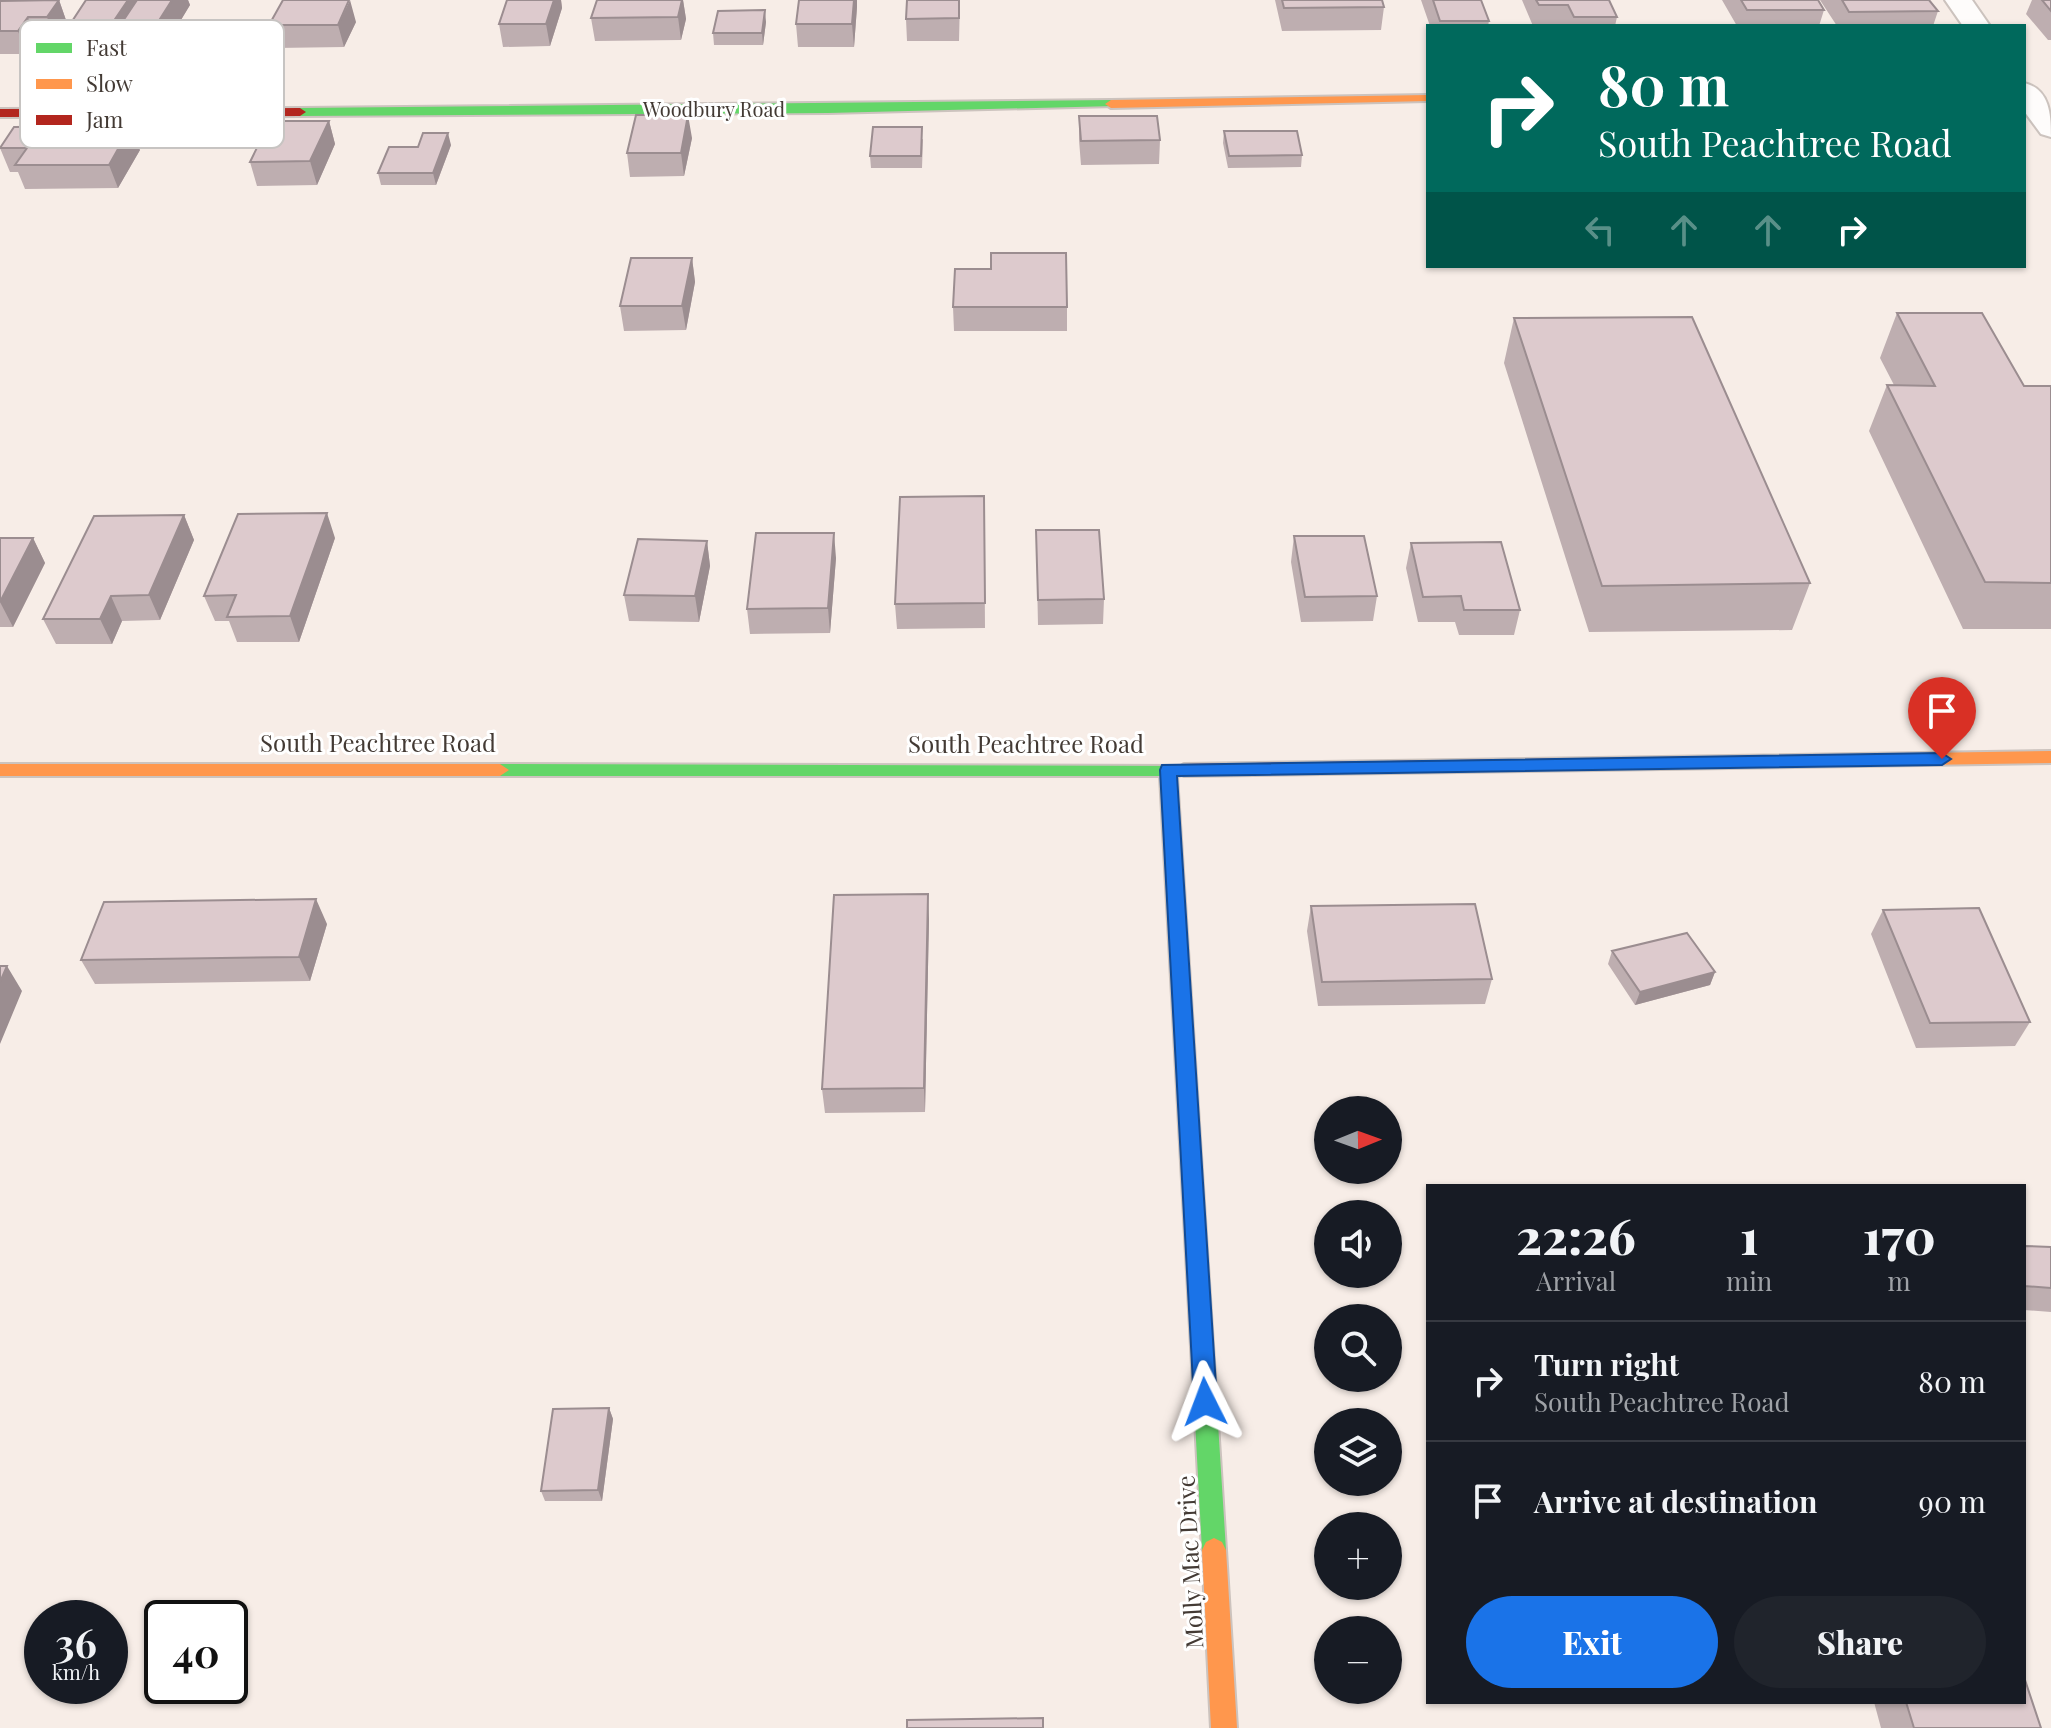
<!DOCTYPE html>
<html lang="en">
<head>
<meta charset="utf-8">
<style>
	:root { --surface:#171b24; --page:#20242c; --text:#f1f3f6; --muted:#9ea1a6; --line:#363941; --accent:#1a73e8 }
	body { margin:0; font-family:"Playfair Display",serif; background:var(--page); color:var(--text); height:100vh; display:flex; flex-direction:column; font-size:30px; white-space:nowrap }
	* { box-sizing:border-box; margin:0 }
	p { font-size:26px; color:var(--muted) }
	.icon { flex:none; width:44px; height:44px; fill:none; stroke:currentColor; stroke-width:2; stroke-linecap:round; stroke-linejoin:round }
	.map { position:relative; flex:1; overflow:hidden }
	.side { position:absolute; left:1426px; top:1184px; width:600px; height:520px; display:flex; flex-direction:column; background:var(--surface); border-radius:0px; box-shadow:0 2px 6px #0004 }
	.side>* { flex:none }
	.banner { position:absolute; left:1426px; top:24px; width:600px; height:244px; border-radius:0px; box-shadow:0 2px 6px #0004; background:#00695c; color:#fff; overflow:hidden }
	.needle { width:52px; rotate:89deg }
	.fabs { position:absolute; left:1314px; top:1096px; display:grid; gap:16px }
	.fabs a { display:grid; place-items:center; width:88px; height:88px; border-radius:50%; background:var(--surface); box-shadow:0 2px 6px #0004; font-size:40px }
	.speed { position:absolute; left:24px; top:1600px; display:flex; gap:16px; font-size:40px; font-weight:700; text-align:center }
	.speed>* { display:grid; place-content:center; width:104px; height:104px; border-radius:50%; background:var(--surface); box-shadow:0 2px 6px #0004; line-height:1 }
	.speed small { font-size:20px; font-weight:400 }
	.speed .limit { border:4px solid #111; border-radius:12px; background:#fff; color:#111 }
	.pin { position:absolute; display:grid; place-items:center; width:68px; height:68px; color:#fff; margin:-82px -34px; border-radius:50% 50% 50% 0; rotate:-45deg; box-shadow:0 0 8px #0007 }
	.pin .icon { rotate:45deg }
	.me { position:absolute; width:88px; margin:-44px; rotate:357deg; stroke-linejoin:round; filter:drop-shadow(0 0 6px #0008) }
	.turn { display:flex; align-items:center; gap:28px; height:168px; padding:0 40px; font-size:36px }
	.turn .icon { width:104px; height:104px; stroke-width:2.5 }
	.turn b { display:block; font-size:56px; line-height:68px }
	.lanes { display:flex; align-items:center; height:76px; padding:0 40px; background:#0003; justify-content:center; gap:40px; direction:ltr }
	.lanes .off { opacity:.35 }
	.eta { display:flex; justify-content:space-evenly; align-items:center; height:136px; text-align:center }
	.eta b { font-size:48px; font-weight:800; line-height:56px }
	.action { display:flex; gap:16px; margin-top:auto; padding:16px 40px }
	.action a { flex:1; height:92px; border-radius:48px; background:var(--accent); color:#fff; font-size:32px; font-weight:800; line-height:92px; text-align:center }
	.action a+a { background:var(--page); color:var(--text) }
	ul { padding:0; list-style:none }
	li { display:flex; align-items:center; gap:24px; height:120px; padding:0 40px; border-top:2px solid var(--line) }
	li div { flex:1 }
	li b { display:block; font-size:30px }
	li em { font-style:normal }
	.map>svg:first-child { display:block }
	.lines { fill:none; stroke-linecap:round; stroke-linejoin:round }
	.street-casing { stroke:#ccc3be; stroke-width:4 }
	.fast-casing { stroke:#ccc3be; stroke-width:4 }
	.slow-casing { stroke:#ccc3be; stroke-width:4 }
	.jam-casing { stroke:#ccc3be; stroke-width:4 }
	.street { fill:#fefcfb; fill-rule:evenodd }
	.fast { fill:#63d668; fill-rule:evenodd }
	.slow { fill:#ff974d; fill-rule:evenodd }
	.jam { fill:#b3261e; fill-rule:evenodd }
	.wall { fill:#beaeb0 }
	.shaded-wall { fill:#9b8d90 }
	.building { fill:#ddcacd; stroke:#9b8d90; stroke-width:2 }
	.route { fill:#1a73e8; stroke:#114b97; stroke-width:2 }
	.labels { text-anchor:middle; stroke-width:6; stroke-linejoin:round; paint-order:stroke }
	.far-street-label { font-size:20px; fill:#433a34; stroke:#fff }
	.street-label { font-size:24px; fill:#433a34; stroke:#fff }
	.key { fill:#fff; stroke:#c7c4c2; stroke-width:2 }
	.key-label { font-size:22px; fill:#433a34 }
</style>
</head>
<body>
<div class="map">
<svg width="2051" height="1728" viewBox="0 0 2051 1728">
	<rect width="100%" height="100%" fill="#f7ede7"/>
	<g class="lines">
		<g class="street-casing">
			<path id="street" d="M1945,0h27l18,26h-27z
				M2024,83c26,6 27,32 27,54l-10,-3 -17,-23z"/>
		</g>
		<g class="fast-casing">
			<path id="fast" d="M1111,100l4,2v4l-287,7 -528,3 -6,-4 6,-4z
				M500,764l690,2 3,4 -3,4 -13,2 49,774 -4,8 -8,4 -8,-4 -4,-8 -42,-774h-660l-9,-6z"/>
		</g>
		<g class="slow-casing">
			<path id="slow" d="M1428,95v6l-317,7 -6,-4 6,-4z
				M2051,751v12l-456,7 -9,-6 9,-6z
				M0,764h500l9,6 -9,6h-500z
				M1214,1538l8,4 4,8 11,178h-26l-9,-178 4,-8z"/>
		</g>
		<g class="jam-casing">
			<path id="jam" d="M0,109l300,-1 6,4 -6,4 -300,1z
				M1595,758l9,6 -9,6 -411,6 -9,-6 9,-6z"/>
		</g>
		<use href="#street" class="street"/>
		<use href="#fast" class="fast"/>
		<use href="#slow" class="slow"/>
		<use href="#jam" class="jam"/>
	</g>
	<path class="wall" d="M59,0l8,23 -12,17h-19l-10,14h-26v-53z
		M86,0h102l2,5 -29,48h-36l-3,-9 -4,7 -43,1 -8,-23z
		M507,0h54l1,8 -12,38 -47,1 -4,-23z
		M597,0h86l3,19 -5,21 -86,1 -4,-23z
		M960,0l-1,41h-52l-1,-22z
		M1275,0h107l2,7 -3,23 -99,1z
		M1421,0h60l8,21 -1,5h-58z
		M1522,0h87l8,17 -2,9h-82z
		M1722,0h96l6,10 -5,16h-82z
		M1820,0h109l9,11 -5,15h-96z
		M2032,0h19v40h-3l-22,-26z
		M857,7l-3,40h-56l-2,-23z
		M356,22l-12,25 -68,1 -7,-23z
		M766,22l-3,23h-49l-1,-12z
		M1079,116l81,24 -1,24 -78,1 -2,-25z
		M329,121l6,23 -18,41 -60,1 -7,-24z
		M1224,131l78,24 -1,12 -73,1 -5,-25z
		M692,138l-8,38 -54,1 -3,-24z
		M923,139l-1,29h-51l-1,-12z
		M451,145l-15,40h-55l-3,-12 40,-26z
		M0,148l140,2 -22,38 -93,1 -7,-17h-8z
		M692,258l3,24 -9,48 -62,1 -4,-25z
		M953,307h114v24h-113z
		M1897,313l127,73h27v243h-88l-94,-198 18,-46h7l-14,-27z
		M1514,318l296,265 -18,47 -203,2 -85,-269z
		M984,496l1,132 -88,1 -2,-25z
		M184,515l10,25 -34,80 -38,1 -10,23h-56l-13,-25z
		M1036,530l68,69 -1,25 -65,1z
		M1294,536l83,60 -4,25 -72,1 -10,-60z
		M0,538h33l12,25 -32,64h-13z
		M335,538l-36,104h-62l-8,-21h-14l-11,-25z
		M707,541l3,25 -11,56 -70,-1 -5,-26z
		M1411,543l109,67 -6,25h-55l-4,-13h-37l-12,-54z
		M836,558l-6,75 -80,1 -3,-25z
		M1311,906l181,73 -7,25 -167,2 -11,-75z
		M1883,910l147,112 -15,24 -99,2 -45,-114z
		M929,919l-4,193 -100,1 -3,-24z
		M327,924l-17,57 -215,3 -14,-24z
		M1612,951l103,21 -5,13 -75,20 -27,-41z
		M2024,1246l27,1v65l-27,-2z
		M609,1408l4,11 -11,82h-57l-4,-10z
		M1874,1702h150l17,26h-160z"/>
	<path class="shaded-wall" d="M59,0l8,23 -12,17 -8,-23z
		M128,0h10l-21,30 5,14 -4,7 -9,-23z
		M172,0h16l2,5 -29,48 -8,-23z
		M350,0l6,22 -12,25 -6,-22z
		M554,0h7l1,8 -12,38 -4,-22z
		M682,0h1l3,19 -5,21 -3,-23z
		M854,0h3v7l-3,40 -2,-23z
		M765,10l1,12 -3,23 -1,-12z
		M28,17l8,23 -10,14 -8,-23z
		M688,115l4,23 -8,38 -3,-23z
		M329,121l6,23 -18,41 -7,-24z
		M131,126l9,24 -22,38 -9,-23z
		M448,133l3,12 -15,40 -3,-12z
		M692,258l3,24 -9,48 -4,-24z
		M327,513l8,25 -36,104 -9,-26z
		M184,515l10,25 -34,80 -11,-25z
		M834,533l2,25 -6,75 -2,-25z
		M33,538l12,25 -32,64 -13,-25z
		M707,541l3,25 -11,56 -4,-26z
		M111,596l11,25 -10,23 -12,-25z
		M928,894l1,25 -4,193 -1,-24z
		M316,899l11,25 -17,57 -11,-24z
		M7,966l15,25 -22,53v-62z
		M1715,972l-5,13 -75,20 5,-13z
		M609,1408l4,11 -11,82 -4,-11z"/>
	<path class="building" d="M59,0l-12,17h-19l-10,14h-18v-30z
		M86,0h42l-19,28 -42,1z
		M137,0h35l-19,30h-36z
		M283,0h66l-11,25h-69z
		M507,0h47l-8,24h-47z
		M597,0h85l-4,17 -87,1z
		M799,0h55l-2,24h-56z
		M907,0h52v18l-53,1z
		M1282,0h100l2,7 -100,1z
		M1433,0h48l8,21h-49z
		M1536,0h73l8,17h-43l-6,-12h-29z
		M1741,0h77l6,10h-77z
		M1842,0h87l9,11 -89,1z
		M2042,0h9v11z
		M765,10l-3,23h-49l5,-22z
		M636,115h52l-7,38h-54z
		M1079,116h78l3,24 -79,1z
		M270,121h59l-19,40 -60,1z
		M131,126l-22,39h-94l12,-17h-27l14,-21z
		M873,127h49l-1,29h-51z
		M1224,131h73l5,24 -73,1z
		M423,133h25l-15,40h-55l11,-26h29z
		M991,253h75l1,54h-114l2,-38h36z
		M631,258h61l-10,48h-62z
		M1897,313h85l42,73h27v197l-66,-1 -98,-197 48,1z
		M1692,317l118,266 -208,3 -88,-268z
		M984,496l1,107 -90,1 5,-107z
		M327,513l-37,103 -63,1 9,-22 -32,1 34,-82z
		M184,515l-35,80 -38,1 -11,23h-57l51,-103z
		M1036,530h63l5,69 -66,1z
		M756,533h78l-6,75 -81,1z
		M1294,536h70l13,60 -72,1z
		M0,538h33l-33,64z
		M638,539l69,2 -12,55 -71,-1z
		M1501,542l19,68h-56l-3,-14 -38,1 -12,-54z
		M928,894l-4,194 -102,1 12,-194z
		M316,899l-17,58 -218,3 23,-58z
		M1475,904l17,75 -170,3 -11,-76z
		M1979,908l51,114 -100,1 -47,-113z
		M1687,933l28,39 -75,20 -28,-41z
		M0,966h7l-7,16z
		M2024,1246l27,1v41l-27,-2z
		M609,1408l-11,82 -57,1 12,-82z
		M2024,1677l17,51h-127l-8,-26h118z
		M1043,1718v10h-136v-8z"/>
	<path class="route" d="M1942,753l9,6 -9,6 -765,11 40,626 -4,7 -8,3 -8,-3 -3,-7 -34,-632 2,-5z"/>
	<g class="labels">
		<g class="far-street-label">
			<text x="714" y="117">Woodbury Road</text>
		</g>
		<g class="street-label">
			<text x="378" y="752">South Peachtree Road</text>
			<text x="1026" y="753">South Peachtree Road</text>
			<text transform="translate(1191 1562) rotate(-93)" y="8">Molly Mac Drive</text>
		</g>
	</g>
	<rect x="20" y="20" width="264" height="128" rx="12" class="key"/>
	<rect x="36" y="43" width="36" height="10" fill="#63d668"/>
	<rect x="36" y="79" width="36" height="10" fill="#ff974d"/>
	<rect x="36" y="115" width="36" height="10" fill="#b3261e"/>
	<g class="key-label">
		<text x="86" y="56">Fast</text>
		<text x="86" y="92">Slow</text>
		<text x="86" y="128">Jam</text>
	</g>
</svg>
<div class="fabs">
<a><svg class="needle" viewBox="-14 -14 28 28"><path d="M0-13l5 13h-10z" fill="#e53935"/><path d="M0 13l5-13h-10z" fill="#9ea1a6"/></svg></a>
<a><svg class="icon" aria-label="sound" viewBox="0 0 24 24"><path d="M4 9h4l5-4v14l-5-4H4zM17 9q2 3 0 6"/></svg></a>
<a><svg class="icon" aria-label="search" viewBox="0 0 24 24"><circle cx="10" cy="10" r="6"/><path d="M15 15l6 6"/></svg></a>
<a><svg class="icon" aria-label="layers" viewBox="0 0 24 24"><path d="M12 4l9 5-9 5-9-5zM3 14l9 5 9-5"/></svg></a>
<a>+</a>
<a>−</a>
</div>
<div class="speed"><div>36<small>km/h</small></div><div class="limit">40</div></div>
<div class="pin" style="left:1942px;top:759px;background:#d93025"><svg class="icon" aria-label="arrive" viewBox="0 0 24 24"><path d="M6 21V4h12l-3 4 3 4H6"/></svg></div>
<svg class="me" style="left:1205px;top:1402px" viewBox="-20 -20 40 40"><path d="M0-17L14 15 0 8-14 15z" fill="#1a73e8" stroke="#fff" stroke-width="4"/></svg>
<div class="banner">
<div class="turn"><svg class="icon" aria-label="right" viewBox="0 0 24 24"><path d="M7 20v-9h11M14 6l5 5-5 5"/></svg><div><b>80 m</b>South Peachtree Road</div></div>
<div class="lanes"><svg class="icon off" aria-label="left" viewBox="0 0 24 24"><path d="M17 20v-9H6M10 6l-5 5 5 5"/></svg><svg class="icon off" aria-label="ahead" viewBox="0 0 24 24"><path d="M12 20V5M6 11l6-6 6 6"/></svg><svg class="icon off" aria-label="ahead" viewBox="0 0 24 24"><path d="M12 20V5M6 11l6-6 6 6"/></svg><svg class="icon" aria-label="right" viewBox="0 0 24 24"><path d="M7 20v-9h11M14 6l5 5-5 5"/></svg></div>
</div>
<section class="side">
<div class="eta">
<div><b>22:26</b><p>Arrival</p></div>
<div><b>1</b><p>min</p></div>
<div><b>170</b><p>m</p></div>
</div>
<ul>
<li><svg class="icon" aria-label="right" viewBox="0 0 24 24"><path d="M7 20v-9h11M14 6l5 5-5 5"/></svg><div><b>Turn right</b><p>South Peachtree Road</p></div><em>80 m</em></li>
<li><svg class="icon" aria-label="arrive" viewBox="0 0 24 24"><path d="M6 21V4h12l-3 4 3 4H6"/></svg><div><b>Arrive at destination</b></div><em>90 m</em></li>
</ul>
<div class="action"><a>Exit</a><a>Share</a></div>
</section>
</div>
</body>
</html>
